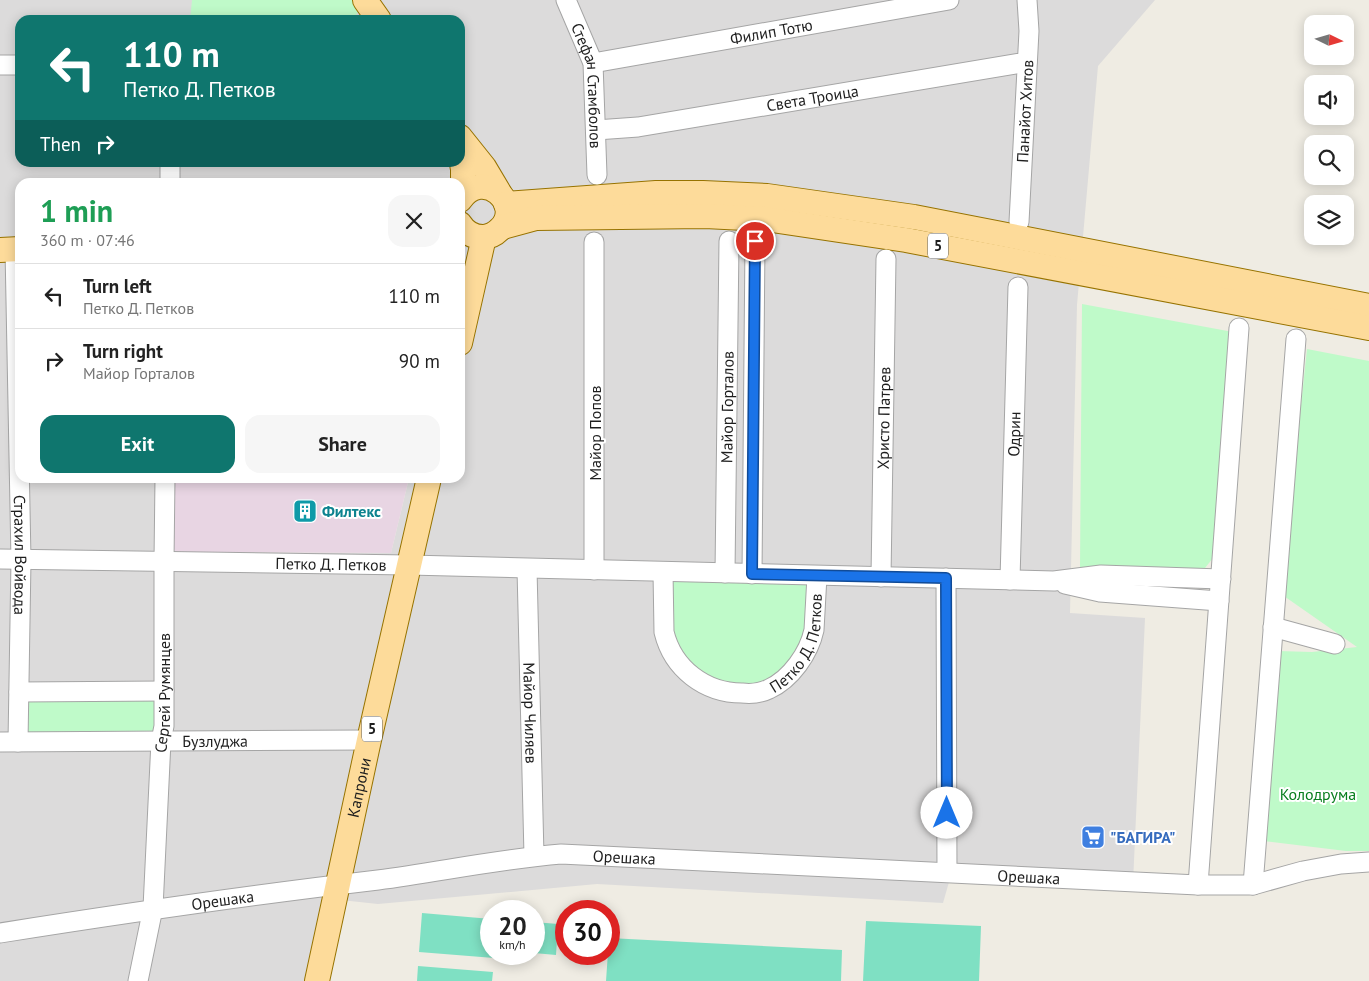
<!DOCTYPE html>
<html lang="en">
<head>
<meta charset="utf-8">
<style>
	:root { --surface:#fff; --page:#f6f6f6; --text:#222; --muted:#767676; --line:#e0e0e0; --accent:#0f766e }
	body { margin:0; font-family:"PT Sans",sans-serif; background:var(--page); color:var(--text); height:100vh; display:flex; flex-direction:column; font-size:19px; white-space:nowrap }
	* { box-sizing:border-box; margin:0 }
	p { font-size:16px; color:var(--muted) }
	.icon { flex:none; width:28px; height:28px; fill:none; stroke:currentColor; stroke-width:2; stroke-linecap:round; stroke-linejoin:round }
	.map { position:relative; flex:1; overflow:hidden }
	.details { position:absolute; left:15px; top:178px; width:450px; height:305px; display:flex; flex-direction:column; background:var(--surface); border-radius:15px; box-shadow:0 2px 12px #0003 }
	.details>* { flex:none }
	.guide { position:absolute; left:15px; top:15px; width:450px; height:152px; border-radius:15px; box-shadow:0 2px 12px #0003; background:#0f766e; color:#fff; overflow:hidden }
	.needle { width:32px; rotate:95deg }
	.buttons { position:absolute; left:1304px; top:15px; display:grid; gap:10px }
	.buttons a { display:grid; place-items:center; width:50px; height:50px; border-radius:10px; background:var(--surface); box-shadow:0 2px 12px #0003; font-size:25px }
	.speed { position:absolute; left:480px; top:900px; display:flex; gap:10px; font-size:25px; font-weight:700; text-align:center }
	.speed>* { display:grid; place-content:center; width:65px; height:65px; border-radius:50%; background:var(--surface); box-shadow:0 2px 12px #0003; line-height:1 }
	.speed small { font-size:12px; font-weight:400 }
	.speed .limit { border:8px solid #d22; background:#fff; color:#111 }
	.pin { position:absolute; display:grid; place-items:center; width:42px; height:42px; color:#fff; margin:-21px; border:2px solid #fff; border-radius:50%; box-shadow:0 1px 5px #0007 }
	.me { position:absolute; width:55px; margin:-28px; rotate:0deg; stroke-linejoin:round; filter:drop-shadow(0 0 4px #0008) }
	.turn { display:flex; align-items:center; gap:18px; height:105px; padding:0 25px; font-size:22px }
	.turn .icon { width:65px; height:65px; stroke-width:2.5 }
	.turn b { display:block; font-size:35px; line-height:42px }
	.then { display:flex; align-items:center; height:48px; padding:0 25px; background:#0003; gap:10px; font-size:19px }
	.round { display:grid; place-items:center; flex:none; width:52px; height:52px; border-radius:15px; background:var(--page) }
	.head { display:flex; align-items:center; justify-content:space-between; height:85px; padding:0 25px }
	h1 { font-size:30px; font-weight:600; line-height:38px; color:#1e9e55 }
	.button { display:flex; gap:10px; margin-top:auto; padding:10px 25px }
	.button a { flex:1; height:58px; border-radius:15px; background:var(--accent); color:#fff; font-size:20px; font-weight:600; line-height:58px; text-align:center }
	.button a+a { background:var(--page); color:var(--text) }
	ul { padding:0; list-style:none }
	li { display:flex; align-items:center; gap:15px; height:65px; padding:0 25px; border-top:1px solid var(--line) }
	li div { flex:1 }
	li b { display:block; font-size:19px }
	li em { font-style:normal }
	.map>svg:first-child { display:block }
	.residential { fill:#dcdbdb; fill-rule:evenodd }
	.industrial { fill:#e8d5e3 }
	.park { fill:#bffac9 }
	.pitch { fill:#7fe0c3 }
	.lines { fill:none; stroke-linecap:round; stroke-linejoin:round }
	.minor-casing { stroke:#a5a5a5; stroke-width:21 }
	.major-casing { stroke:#977300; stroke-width:26 }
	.minor { stroke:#fff; stroke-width:19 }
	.major { stroke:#fddb9a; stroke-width:24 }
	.route-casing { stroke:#114b97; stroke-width:12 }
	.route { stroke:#1a73e8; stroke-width:9 }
	.labels { text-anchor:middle; stroke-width:4; stroke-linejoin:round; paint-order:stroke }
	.shield { fill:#fff; stroke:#626262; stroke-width:1 }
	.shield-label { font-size:15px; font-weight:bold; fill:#1e1e1e }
	.street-label { font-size:16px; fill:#1e1e1e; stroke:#fff }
	.culture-label { font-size:16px; font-weight:bold; fill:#0d838f; stroke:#fff; text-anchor:start }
	.park-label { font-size:16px; fill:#097e1e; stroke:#fff }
	.shop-label { font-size:16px; font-weight:bold; fill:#366cbe; stroke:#fff; text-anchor:start }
</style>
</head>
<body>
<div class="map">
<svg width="1369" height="981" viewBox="0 0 1369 981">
	<rect width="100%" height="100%" fill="#efece3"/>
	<path class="residential" d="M0,0h1155l-57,66 -21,239 -7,308 75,5 -12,265 -182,-8 -8,28 -346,-19 -219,20 -37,-4 -18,81h-323zM20,20h440v142h-440zM20,182h440v71l3,1 -3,12v212h-51l-18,75 -213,-1 -5,-2v-72h-153z"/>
	<path class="industrial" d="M173,478h236l-18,75 -213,-1 -5,-2z"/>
	<path class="park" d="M192,0h160l7,11 -7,9h-162z
		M1082,304l151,28 -20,226 -12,15 -121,-4z
		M1307,349l62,12v490h-23l-83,-10 15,-190 34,1 45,-5 -76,-53z
		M670,577l137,3 1,33 -8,38 -33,34c-9,1 -18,3 -27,2 -30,0 -55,-21 -65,-48 -6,-16 -4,-45 -5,-62z
		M26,695h130v41l-131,2z"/>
	<path class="pitch" d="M422,913l69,6v35h3v4l-75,-6z
		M866,921l115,5 -2,55h-116z
		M534,922l24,2 -2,31 -22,-2z
		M609,938l233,12 -1,31h-235z
		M418,966l75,6 -1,9h-75z"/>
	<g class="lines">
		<g class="minor-casing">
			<g id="minor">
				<path id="s1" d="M566,0l27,63 4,112"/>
				<path id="s2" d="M593,63l356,-63"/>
				<path d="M0,65h20"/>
				<path id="s3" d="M596,130l42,-3 389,-65"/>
				<path d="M170,162v20"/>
				<path id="s4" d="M1019,222l10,-191 -2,-31"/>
				<path id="s5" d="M15,249l6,311 -3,182"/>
				<path id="s6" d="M0,559l409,6 645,16 47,-6 120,4"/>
				<path id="s7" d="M527,569l7,287"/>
				<path d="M594,570v-328"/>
				<path id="s8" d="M663,572l1,60c9,37 41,61 78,61 9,1 19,0 27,-4 22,-10 40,-36 45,-59l3,-54"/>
				<path id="s9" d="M725,573l4,-332"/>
				<path d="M752,574l3,-333"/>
				<path id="s10" d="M881,577l5,-318"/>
				<path d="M946,578l1,294"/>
				<path id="s11" d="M1010,580l8,-293"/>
				<path d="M1065,584l35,8 119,9"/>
				<path d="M1273,627l62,17"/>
				<path d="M19,692l145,-1"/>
				<path id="s12" d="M0,742l369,-2"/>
				<path d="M1198,885l41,-557"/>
				<path d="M1253,885l43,-546"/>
				<path id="s13" d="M0,933c126,-20 251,-38 378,-53 61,-8 121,-21 183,-26l637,31h55l50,-14 38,-7 28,-2"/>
				<path id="s14" d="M138,981l15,-73 8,-167 3,-15v-165l1,-83"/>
			</g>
		</g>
		<g class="major-casing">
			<g id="major">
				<path d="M365,0l14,20"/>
				<path d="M460,137l24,30 16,27"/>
				<path d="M460,153l3,16v26"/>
				<path d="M460,200c23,-34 65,5 40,29 -5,5 -11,8 -17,8 -10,0 -18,-5 -23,-13"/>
				<path d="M506,204l150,-11h47l64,3 147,21 455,89"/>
				<path d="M503,227l33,-9 169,-2 60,3 141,21 463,88"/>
				<path d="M0,250l20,-1"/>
				<path d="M460,343l24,-106"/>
				<path id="s15" d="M317,981l52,-241 60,-262"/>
			</g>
		</g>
		<use href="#minor" class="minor"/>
		<use href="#major" class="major"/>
	</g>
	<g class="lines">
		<g class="route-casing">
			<path id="route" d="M755,241l-3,333 194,4 1,235"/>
		</g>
		<use href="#route" class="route"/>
	</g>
	<defs>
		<g id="building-square" transform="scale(1.25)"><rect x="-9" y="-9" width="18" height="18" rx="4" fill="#0f9aa8" stroke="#fff"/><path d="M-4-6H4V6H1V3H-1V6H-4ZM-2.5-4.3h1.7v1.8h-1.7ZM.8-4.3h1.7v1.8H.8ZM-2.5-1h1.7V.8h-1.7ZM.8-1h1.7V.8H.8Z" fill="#fff"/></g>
		<g id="supermarket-square" transform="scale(1.25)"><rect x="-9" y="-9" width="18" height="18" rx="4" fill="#3f7fe0" stroke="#fff"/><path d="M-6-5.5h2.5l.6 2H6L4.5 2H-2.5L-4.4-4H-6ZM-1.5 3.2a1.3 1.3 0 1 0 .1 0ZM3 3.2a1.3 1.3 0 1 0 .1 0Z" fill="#fff"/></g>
	</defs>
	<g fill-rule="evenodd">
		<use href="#building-square" x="305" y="511"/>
		<use href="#supermarket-square" x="1093" y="837"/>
	</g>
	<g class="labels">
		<g class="shield">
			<rect x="928" y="233.5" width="20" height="25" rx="4"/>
			<rect x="362" y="716.5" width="20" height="25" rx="4"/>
		</g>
		<g class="shield-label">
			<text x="938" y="251">5</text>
			<text x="372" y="734">5</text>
		</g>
		<g class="street-label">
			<text dy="6" stroke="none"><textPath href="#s2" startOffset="181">Филип Тотю</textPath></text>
			<text dy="6" stroke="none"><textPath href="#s1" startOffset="90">Стефан Стамболов</textPath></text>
			<text dy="6" stroke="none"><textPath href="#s3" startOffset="219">Света Троица</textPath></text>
			<text dy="6" stroke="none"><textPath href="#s4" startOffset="111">Панайот Хитов</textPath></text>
			<text dy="6" stroke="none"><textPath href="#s9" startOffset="166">Майор Горталов</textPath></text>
			<text dy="6" stroke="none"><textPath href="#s10" startOffset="159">Христо Патрев</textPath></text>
			<text transform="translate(595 433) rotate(-90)" y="6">Майор Попов</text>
			<text dy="6" stroke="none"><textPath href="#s11" startOffset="146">Одрин</textPath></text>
			<text dy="6" stroke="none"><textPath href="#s5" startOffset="306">Страхил Войвода</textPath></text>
			<text dy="6" stroke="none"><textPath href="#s6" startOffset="331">Петко Д. Петков</textPath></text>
			<text dy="6" stroke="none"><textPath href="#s8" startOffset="252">Петко Д. Петков</textPath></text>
			<text dy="6" stroke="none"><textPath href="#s14" startOffset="290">Сергей Румянцев</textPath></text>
			<text dy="6" stroke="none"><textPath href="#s7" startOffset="144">Майор Чиляев</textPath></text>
			<text dy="6" stroke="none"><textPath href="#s12" startOffset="215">Бузлуджа</textPath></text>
			<text dy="6" stroke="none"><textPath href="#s15" startOffset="198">Капрони</textPath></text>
			<text dy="6" stroke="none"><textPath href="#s13" startOffset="630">Орешака</textPath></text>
			<text dy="6" stroke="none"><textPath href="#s13" startOffset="1035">Орешака</textPath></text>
			<text dy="6" stroke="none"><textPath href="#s13" startOffset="225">Орешака</textPath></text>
		</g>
		<g class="culture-label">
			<text x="322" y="517">Филтекс</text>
		</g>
		<g class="park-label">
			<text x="1318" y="800">Колодрума</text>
		</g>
		<g class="shop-label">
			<text x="1110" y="843">"БАГИРА"</text>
		</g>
	</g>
</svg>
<div class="buttons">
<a><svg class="needle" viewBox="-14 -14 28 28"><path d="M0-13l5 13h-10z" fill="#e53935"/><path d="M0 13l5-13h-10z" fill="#767676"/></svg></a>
<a><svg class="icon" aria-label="sound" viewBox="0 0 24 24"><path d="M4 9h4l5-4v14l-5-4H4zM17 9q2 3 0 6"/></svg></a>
<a><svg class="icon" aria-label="search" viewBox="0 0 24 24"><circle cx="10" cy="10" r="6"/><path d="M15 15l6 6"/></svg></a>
<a><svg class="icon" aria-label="layers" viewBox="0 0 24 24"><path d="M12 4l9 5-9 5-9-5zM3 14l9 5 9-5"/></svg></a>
</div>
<div class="speed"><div>20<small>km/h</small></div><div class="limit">30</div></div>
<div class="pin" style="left:755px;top:241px;background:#d93025"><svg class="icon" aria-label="arrive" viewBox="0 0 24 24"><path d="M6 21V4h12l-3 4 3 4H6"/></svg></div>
<svg class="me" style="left:947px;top:813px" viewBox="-20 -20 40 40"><circle r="19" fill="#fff"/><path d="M0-13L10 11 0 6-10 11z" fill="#1a73e8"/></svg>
<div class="guide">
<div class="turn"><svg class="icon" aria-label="left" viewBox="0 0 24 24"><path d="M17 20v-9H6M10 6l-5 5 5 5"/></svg><div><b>110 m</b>Петко Д. Петков</div></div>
<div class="then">Then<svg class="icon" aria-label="right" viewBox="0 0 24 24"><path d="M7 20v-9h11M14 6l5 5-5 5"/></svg></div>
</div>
<section class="details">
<div class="head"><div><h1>1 min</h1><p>360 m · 07:46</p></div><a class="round"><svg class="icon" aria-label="close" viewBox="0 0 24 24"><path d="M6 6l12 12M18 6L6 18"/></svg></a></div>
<ul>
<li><svg class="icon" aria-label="left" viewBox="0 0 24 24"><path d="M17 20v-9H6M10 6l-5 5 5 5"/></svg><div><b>Turn left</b><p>Петко Д. Петков</p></div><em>110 m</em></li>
<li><svg class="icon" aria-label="right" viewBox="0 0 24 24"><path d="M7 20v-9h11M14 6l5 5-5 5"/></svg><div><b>Turn right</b><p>Майор Горталов</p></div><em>90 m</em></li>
</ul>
<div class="button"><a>Exit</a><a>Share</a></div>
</section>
</div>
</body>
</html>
